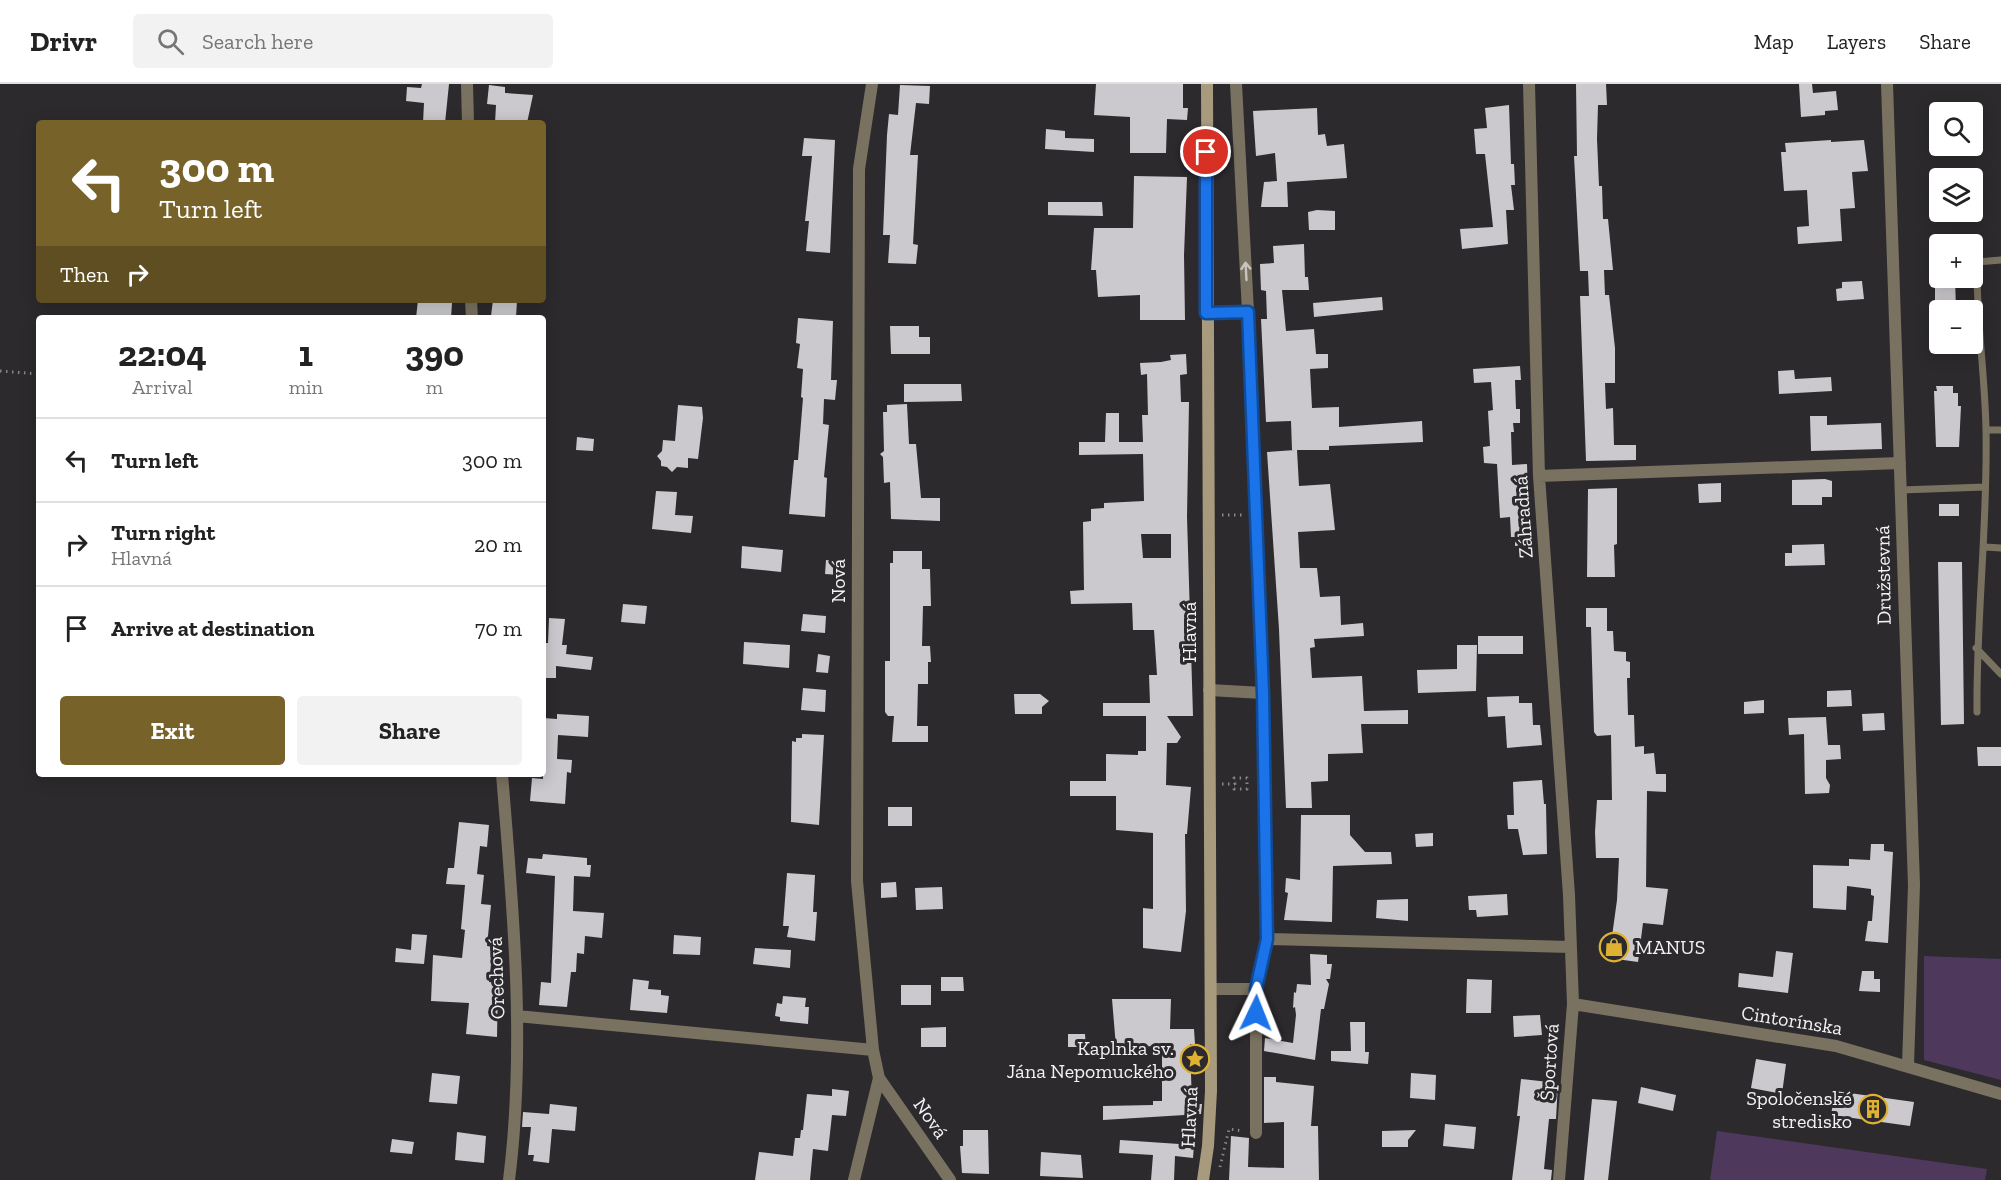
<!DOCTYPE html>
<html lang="en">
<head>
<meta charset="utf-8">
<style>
	:root { --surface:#fff; --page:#f2f2f2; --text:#222; --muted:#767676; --line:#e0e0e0; --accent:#77622a }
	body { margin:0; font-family:"Zilla Slab",serif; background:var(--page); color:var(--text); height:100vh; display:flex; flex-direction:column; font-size:22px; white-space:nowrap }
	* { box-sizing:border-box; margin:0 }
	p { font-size:20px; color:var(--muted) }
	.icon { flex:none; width:33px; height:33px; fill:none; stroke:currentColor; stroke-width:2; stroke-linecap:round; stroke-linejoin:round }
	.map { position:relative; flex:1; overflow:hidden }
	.panel { position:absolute; left:36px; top:231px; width:510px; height:462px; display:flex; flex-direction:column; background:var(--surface); border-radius:6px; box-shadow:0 3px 15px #0003 }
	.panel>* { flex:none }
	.banner { position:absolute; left:36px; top:36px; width:510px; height:183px; border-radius:6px; box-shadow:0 3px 15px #0003; background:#77622a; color:#fff; overflow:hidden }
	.tools { position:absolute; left:1929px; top:18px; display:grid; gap:12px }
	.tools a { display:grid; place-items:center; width:54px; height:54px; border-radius:6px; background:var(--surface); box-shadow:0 3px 15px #0003; font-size:30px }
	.pin { position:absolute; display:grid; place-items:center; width:51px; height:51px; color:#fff; margin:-26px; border:3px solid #fff; border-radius:50%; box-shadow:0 2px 6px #0007 }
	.me { position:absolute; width:66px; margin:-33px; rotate:2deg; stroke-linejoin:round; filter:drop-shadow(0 0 4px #0008) }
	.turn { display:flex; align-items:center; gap:21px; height:126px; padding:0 24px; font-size:27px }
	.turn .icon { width:78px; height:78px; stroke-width:2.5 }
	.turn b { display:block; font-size:42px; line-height:51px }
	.then { display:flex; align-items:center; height:57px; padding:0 24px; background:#0003; gap:12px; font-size:22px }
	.eta { display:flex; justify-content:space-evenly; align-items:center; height:102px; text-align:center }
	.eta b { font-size:36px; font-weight:800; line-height:42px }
	.button { display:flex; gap:12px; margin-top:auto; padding:12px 24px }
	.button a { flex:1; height:69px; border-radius:6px; background:var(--accent); color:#fff; font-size:24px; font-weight:800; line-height:69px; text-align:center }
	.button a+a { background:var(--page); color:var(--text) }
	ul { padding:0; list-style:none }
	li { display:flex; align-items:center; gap:18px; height:84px; padding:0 24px; border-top:2px solid var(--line) }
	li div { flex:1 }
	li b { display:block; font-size:22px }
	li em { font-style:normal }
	header { display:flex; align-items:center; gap:36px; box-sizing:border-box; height:84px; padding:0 30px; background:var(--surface); border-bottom:2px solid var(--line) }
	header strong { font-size:28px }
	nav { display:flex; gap:33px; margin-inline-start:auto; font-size:21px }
	.search { width:420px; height:54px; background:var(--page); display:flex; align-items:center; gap:15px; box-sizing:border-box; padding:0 21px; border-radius:6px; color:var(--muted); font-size:22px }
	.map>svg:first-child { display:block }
	.green { fill:#4e385b }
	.building { fill:#cbc9cd; fill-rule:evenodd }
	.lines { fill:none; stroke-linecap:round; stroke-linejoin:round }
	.path { stroke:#888689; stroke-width:3; stroke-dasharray:1.5 4.5; stroke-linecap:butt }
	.lane { stroke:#7a7260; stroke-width:7 }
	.street { stroke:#7a7260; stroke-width:12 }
	.secondary { stroke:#a79a7d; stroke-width:12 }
	.oneway { stroke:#c8c5c0 }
	.route-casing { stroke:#114b97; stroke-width:15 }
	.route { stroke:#1a73e8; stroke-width:10 }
	.labels { text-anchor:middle; stroke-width:6; stroke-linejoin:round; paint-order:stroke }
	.street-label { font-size:20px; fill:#f2f1f3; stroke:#2c2a2d }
	.poi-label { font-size:20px; fill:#f2f1f3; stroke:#2c2a2d; text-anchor:end }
</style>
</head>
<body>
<header>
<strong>Drivr</strong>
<div class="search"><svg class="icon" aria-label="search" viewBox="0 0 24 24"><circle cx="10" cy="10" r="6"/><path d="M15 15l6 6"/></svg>Search here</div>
<nav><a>Map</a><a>Layers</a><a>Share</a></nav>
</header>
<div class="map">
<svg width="2001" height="1096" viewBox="0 0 2001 1096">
	<rect width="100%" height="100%" fill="#2c2a2d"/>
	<path class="green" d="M1924,872l77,3v121l-77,-20z
		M1717,1047l270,38 -2,11h-275z"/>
	<path class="building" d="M422,0h27l-4,39h-22l1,-20 -18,-2 1,-14 14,1z
		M1096,0h87v24h5l-1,12 -20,-1 -1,34h-36v-36l-36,-2z
		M1576,0h30l1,21h-9l-1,34 2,47h3l1,33h5l5,51h-9l1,25h4l6,53v35h-10l1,26 7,-1 1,37h22v15l-50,1 -6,-165h9l-1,-25h-8l-6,-115h3z
		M1799,0h13l1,9 23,-2 2,19 -13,1v4l-24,2z
		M489,1l16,2v6l28,2 -6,28h-32l1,-18 -9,-1z
		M900,1l30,1 -1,18 -13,-1 -6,52h8l-5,89 5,1 -2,19 -28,-1 2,-28h-7l4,-100 2,-21 9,1z
		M1509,21l2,59h3l1,21h-4l3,25h-8l2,34 -46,5 -2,-20 33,-2 -8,-73h-9l-2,-25 13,-1 -2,-20z
		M1317,24l1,27 7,-1 2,12 17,-2 3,34 -60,4 1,25h-27l3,-25 13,-1 -2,-28 -19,3 -3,-45z
		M1046,45l19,2v7l29,1v13l-49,-3z
		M804,54l31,2 -5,113 -24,-2 3,-30h-4l7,-65h-10z
		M1831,56v2l33,-2 4,31 -16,1 3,36 -15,1 2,32 -44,3 -1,-17 12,-1 -2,-36 -23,1 -3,-39h5l-1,-9z
		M1134,92l53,1 -3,78 1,65h-45v-25l-42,2 -2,-27h-5l3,-42h39z
		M1048,118h54l1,14 -55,-1z
		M1317,126l18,1v19h-26l-1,-18z
		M1304,160l1,33h3l1,13h-27l4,41 28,-2 2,25h12v14l-18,1 2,39 27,-1v20l83,-6 1,21 -94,4v4h-32l2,36 31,-2 5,46 -37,2 2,36h17l3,29 20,-1 1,29 22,-2 1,13 -50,3 1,8 -5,1 2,30 50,-2 2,35 44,-1v14h-47l2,29 -35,1v27l-17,1 1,26h-26l-7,-179 -12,-177 28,-2h-3l-1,-29 -25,1 -5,-103h6l-1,-28 -5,-1 -1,-26 14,-1 -1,-17z
		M1935,194h20l1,32h-21z
		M1862,197l2,18 -27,2 -1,-12 6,-1v-6z
		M1382,213l1,13 -69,7 -1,-14z
		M418,216l34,3 -1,15h-35z
		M493,216h24l-1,18 -25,-2z
		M798,234l35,3 -2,59h6l-2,20 -11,-1 -1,25 6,1 -5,52 3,1 -2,39 -36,-3 5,-54h4l5,-62 -2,-1 2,-28 -6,-1 3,-24 -4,-1z
		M890,242h29v11h11v17h-39z
		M1186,270l1,20 -7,1 1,27h8l-2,115 6,199h-26l14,21 -4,6h-10l-1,42 25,2 -4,47h-2l1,77 -5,41 -38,-4v-40l10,1v-76l-37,-3v-34h-46v-15h36v-27l32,1v-4h8v-35h-43v-13h47l-1,-28h8l-3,-45h-21l-1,-27 -61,1 -1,-13 14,-1 -1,-68 8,-1v-12l13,-1v-5l40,-2 -1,-47 -64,1v-13h26l1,-29h13v29h24l-1,-27h6l-1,-41 -6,1 -1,-12 21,-1 10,-2 -1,-5zM1141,450h30v24h-28z
		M1520,282l1,14h-6l1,29h4v14h-7l1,9h-3l1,33 15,-1 2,61h4l1,20 -19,1v-9h-4l-1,-20 -10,1 -3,-54 -13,-1 -1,-16 7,-1 -2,-35 5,-1 -2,-28 -17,1 -1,-14z
		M1794,286l1,9 36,-2 1,14 -53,3 -1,-23z
		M904,300h57l1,17 -58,1z
		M1936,302h17v7h5v13h3l-2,41h-23l-2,-56h3z
		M907,320l2,40h7l5,54h19v23l-49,-2 -1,-37 -6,1 -1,-26 -3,-3 4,-3 -1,-39h4v-7z
		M678,321l24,2 1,11 -5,41 -10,-1v10l-11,-1 -5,5 -5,-5 -6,-1v-5l-4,-5 5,-5 1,-11 12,1z
		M1810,332h17v9l54,-2 1,26 -71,2z
		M577,353l17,2 -1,12 -17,-1z
		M1825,395l7,2v16h-10v8h-30v-25z
		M1721,399v19l-22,1 -1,-19z
		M1617,404v56l-3,1 1,32h-28l1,-88z
		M656,407l21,1 -2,23 18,1 -2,17 -39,-4z
		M1939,420h20v12h-20z
		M1824,460l1,21 -40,1v-13h7v-8z
		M742,462l41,4 -2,22 -40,-4z
		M893,467h29v18h8l1,37h-8l-1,40h8l1,16h-3v22h-10l-1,42h11v16h-36l2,-26h-6l-3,-4v-51h5v-98h3z
		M826,476l16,1 -1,14 -16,-1z
		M1938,478h24l2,162 -23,1z
		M623,520l24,2 -2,18 -24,-2z
		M1586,524h21v23h6l1,20 12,1v9l4,1v16h-3l1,37h6l1,32 9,-1v8l10,-1 2,21h10v18l-19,-1 -1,96 22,2 -5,36 -20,-2 -5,39 -29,-4 8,-58 2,-42h-23l-1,-26 2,-32h15l-1,-65 -14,1 -3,-4 -3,-105h-5z
		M803,530l23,2 -1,17 -24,-2z
		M549,534l16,1 -3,26h5l-1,9 27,3 -2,13 -35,-4v12h-13v-35h5z
		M1478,552h45v18h-45z
		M744,558l46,3 -1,23 -46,-4z
		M1457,561h20l-1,46 -58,2 -1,-23 40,-1z
		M818,570l12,2 -2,17 -12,-1z
		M803,604l23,2 -1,22 -24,-2z
		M1851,606l1,16 -25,1v-16z
		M1014,610h26l9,7 -7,6v7h-27z
		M1519,612v7h13l1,22h7l2,20 -35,3 -2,-32 -17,1 -1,-20z
		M1764,616v13l-20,1v-12z
		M1884,629l1,17 -22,1 -1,-17z
		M557,630l32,2 -1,21 -30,-2 -1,24 15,1 -1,13 -4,-1 -2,32 -35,-3 2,-23 11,1v-61l14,1z
		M1826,633l2,28h12l1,14 -15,1v18l4,7 -1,8 -24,1 -1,-60 -15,1 -1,-17z
		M802,650l22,1 -5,90 -28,-3 1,-81 4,1v-4h6z
		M1977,663h24v19h-23z
		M1542,696l2,24h2l1,50 -24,1 -5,-26h-10l-1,-14h7l-1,-33z
		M888,723h24v19h-24z
		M1301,731h49v20l15,17h26l1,12 -59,2 -1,56 -48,-2 4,-27 -3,-1 1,-14 14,2z
		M459,738l30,3 -2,22 -7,-1 -3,28 7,1 -3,29 10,1 -4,41 6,1 -4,35 9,1 -1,54 -31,-3 3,-31 -38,-2 2,-46 29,3 3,-28 -4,-1 4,-44 -19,-1 2,-16h6z
		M1433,749v13l-17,1 -1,-13z
		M1871,760h13v7l9,1 -5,91 -23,-2 3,-20h4l2,-25 -3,-1v-6l-24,-3 -1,24 -33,-2v-43l36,1v-7l21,1z
		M543,770l44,4v7h4l-1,12 -16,-1 -1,35 31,2 -2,25 -17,-2 -1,18 -7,-1 -1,19h-5l-4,35 -28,-2 2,-23 10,1 4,-107 -29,-3 2,-15 14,1z
		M787,789l28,2 -2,37h4l-2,29 -28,-4 2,-11h-6z
		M896,798l1,15 -16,1v-15z
		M942,803l1,22 -27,1 -1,-22z
		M1507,810l1,21 -31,2 -1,-7h-7l-1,-14z
		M1408,815v22l-32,-3 1,-18z
		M412,850l15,1 -3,29 -29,-2 1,-14 15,2z
		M674,851l27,2 -1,18 -27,-1z
		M755,864l36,2 -1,18 -37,-4z
		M1776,867l17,2 -5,40 -50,-6 1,-14 34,4z
		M1310,870l17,1v9h5l-2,15h-4l3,5 -5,25h-3l-6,51 -51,-9 1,-13 28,5 3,-28 -1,-8 -2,1 1,-16 2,1 1,-9 14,1z
		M1862,887h12v8h6v13l-21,-1z
		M941,893h22l1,14h-23z
		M633,895l16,2 -1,8 13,1v5l8,1 -2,17 -37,-3z
		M1467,895l25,1 -1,33h-25z
		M901,901h30v20h-30z
		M783,912l23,2 -1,9h4l-1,17 -28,-3v-4l-5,-1 2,-13 5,1z
		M1112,915h59l-1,30h24l1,15h-5l2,60h10l-1,10 -98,6v-14l50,-1v-4h9v-55l-46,1z
		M1540,931l2,20 -28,2 -1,-21z
		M1350,938h15v30h4l-1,12 -37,-3v-10h20z
		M946,943v20h-25v-19z
		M1068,950h17l1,13h-18z
		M1756,975l30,5 -4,30 -31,-6z
		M432,989l28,3 -3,28 -28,-2z
		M1411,989l25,2 -1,25 -25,-2z
		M1264,993h12v5l38,4 -3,40h7l1,54h-90l2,-44 18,2 -1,29 36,1v-46l-20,1z
		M1521,995l37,4 -2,36h-7l-5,50 8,1 -1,10h-39l8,-64h-3z
		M1641,1003l35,8 -3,16 -35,-8z
		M832,1005l17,2 -3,25 -14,-1 -4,36 -15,-2 -3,31h-55l4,-28 34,4 2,-18h5l1,-8h2l4,-36 25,2z
		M1835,1007l79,11 -4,24 -79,-11z
		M1592,1015l25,2 -9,79h-24z
		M550,1020l27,3 -2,24 -23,-2 -3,34 -16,-2 1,-6h-6l3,-28h-9l1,-15 26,2z
		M1445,1040l31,3 -2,22 -31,-3z
		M963,1046h25l1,44 -27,-1 -2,-27h3z
		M1416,1046l-8,10v7h-26v-16z
		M457,1048l29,4 -2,27 -29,-3z
		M392,1055l22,3 -2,12 -22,-2z
		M1120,1056l74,5 -1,13 -18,-2 -1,24h-23l2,-25 -34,-2z
		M1041,1068l40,3 2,23 -43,-2z"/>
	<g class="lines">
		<path class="path" d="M0,287l39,3
			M1222,431h20
			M1222,700h13l-1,5h13v-11h-13l1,6
			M1220,1083l9,-38 14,2"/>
		<path class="lane" d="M1986,346h15
			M1901,406l84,-3
			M1985,463l16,1
			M1976,564l25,26
			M1977,628c-1,-94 11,-188 9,-282 -1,-56 -10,-112 -9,-168l24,-2"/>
		<path class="street" d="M467,0l1,39
			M1236,0l12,228 15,381 4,246 -11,50v144
			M1529,0l10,392 30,419 4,109 -14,176
			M1887,0l27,801 -6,180
			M471,216l1,18
			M1206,229l42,-1
			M1539,392l361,-13
			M1209,606l54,3
			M502,690c11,135 24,271 7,406
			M1267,855l303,8
			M1211,905h45
			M1573,920l263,42 165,48
			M517,932l356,34
			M879,994l71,102
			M854,1096l25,-102 -6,-28 -16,-169 2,-712 13,-85"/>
		<path class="secondary" d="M1203,1096l5,-34 3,-55 -4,-1007"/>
	</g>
	<defs><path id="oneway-shaft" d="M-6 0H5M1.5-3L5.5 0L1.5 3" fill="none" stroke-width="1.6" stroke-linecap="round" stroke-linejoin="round" transform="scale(1.5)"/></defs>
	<use class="oneway" href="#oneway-shaft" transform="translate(1246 187) rotate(-93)"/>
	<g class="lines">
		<g class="route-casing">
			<path id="route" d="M1206,68v161l42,-1 15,381 4,246 -11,50v24"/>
		</g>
		<use href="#route" class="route"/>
	</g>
	<defs>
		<g id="shop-ring" transform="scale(1.5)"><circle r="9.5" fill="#2c2a2d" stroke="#deb133" stroke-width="1.5"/><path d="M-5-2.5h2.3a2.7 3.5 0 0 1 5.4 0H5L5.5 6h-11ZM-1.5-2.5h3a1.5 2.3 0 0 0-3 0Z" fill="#deb133"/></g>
		<g id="sight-ring" transform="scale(1.5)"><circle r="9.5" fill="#2c2a2d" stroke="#deb133" stroke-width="1.5"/><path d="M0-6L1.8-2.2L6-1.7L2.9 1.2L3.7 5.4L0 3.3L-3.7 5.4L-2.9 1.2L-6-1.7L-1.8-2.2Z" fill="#deb133"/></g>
		<g id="building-ring" transform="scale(1.5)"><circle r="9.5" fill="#2c2a2d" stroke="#deb133" stroke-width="1.5"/><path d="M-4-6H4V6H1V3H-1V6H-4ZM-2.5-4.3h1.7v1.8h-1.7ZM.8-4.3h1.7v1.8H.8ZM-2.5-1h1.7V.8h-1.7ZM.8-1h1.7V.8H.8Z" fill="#deb133"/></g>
	</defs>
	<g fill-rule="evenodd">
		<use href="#shop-ring" x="1614" y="863"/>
		<use href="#sight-ring" x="1195" y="975"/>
		<use href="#building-ring" x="1873" y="1025"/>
	</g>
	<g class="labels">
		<g class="street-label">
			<text transform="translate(1523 433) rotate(-94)" y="7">Záhradná</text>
			<text transform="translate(1883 491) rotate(-91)" y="7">Družstevná</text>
			<text transform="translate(838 497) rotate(-90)" y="7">Nová</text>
			<text transform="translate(1189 548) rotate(-90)" y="7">Hlavná</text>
			<text transform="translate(496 894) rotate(-92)" y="7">Orechová</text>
			<text transform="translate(1792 936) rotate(9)" y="7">Cintorínska</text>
			<text transform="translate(1549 978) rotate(-86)" y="7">Športová</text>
			<text transform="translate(1189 1033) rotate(-87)" y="7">Hlavná</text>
			<text transform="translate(931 1034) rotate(55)" y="7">Nová</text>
		</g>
		<g class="poi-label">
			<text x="1635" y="870" text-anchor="start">MANUS</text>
			<text x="1174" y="971">Kaplnka sv.<tspan x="1174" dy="23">Jána Nepomuckého</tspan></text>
			<text x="1852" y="1021">Spoločenské<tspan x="1852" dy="23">stredisko</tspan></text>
		</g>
	</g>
</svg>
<div class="tools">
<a><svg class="icon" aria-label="search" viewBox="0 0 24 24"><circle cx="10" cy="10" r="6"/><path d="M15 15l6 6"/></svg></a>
<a><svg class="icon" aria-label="layers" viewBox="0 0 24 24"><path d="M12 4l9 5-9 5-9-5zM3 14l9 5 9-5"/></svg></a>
<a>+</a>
<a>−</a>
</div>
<div class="pin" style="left:1206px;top:68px;background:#d93025"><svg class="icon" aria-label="arrive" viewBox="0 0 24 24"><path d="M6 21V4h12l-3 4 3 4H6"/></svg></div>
<svg class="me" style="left:1256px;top:929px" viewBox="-20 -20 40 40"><path d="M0-17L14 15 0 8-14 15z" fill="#1a73e8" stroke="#fff" stroke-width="4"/></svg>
<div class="banner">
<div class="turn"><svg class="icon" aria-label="left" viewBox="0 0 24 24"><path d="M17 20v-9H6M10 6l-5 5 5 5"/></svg><div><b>300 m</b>Turn left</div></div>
<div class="then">Then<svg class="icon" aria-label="right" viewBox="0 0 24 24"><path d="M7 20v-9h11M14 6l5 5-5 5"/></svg></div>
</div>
<section class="panel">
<div class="eta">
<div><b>22:04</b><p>Arrival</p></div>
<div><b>1</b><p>min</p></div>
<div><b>390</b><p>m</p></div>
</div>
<ul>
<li><svg class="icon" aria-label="left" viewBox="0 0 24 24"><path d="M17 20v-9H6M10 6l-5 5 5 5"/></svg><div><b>Turn left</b></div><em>300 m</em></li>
<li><svg class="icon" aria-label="right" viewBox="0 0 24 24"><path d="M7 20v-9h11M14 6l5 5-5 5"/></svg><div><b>Turn right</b><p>Hlavná</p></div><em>20 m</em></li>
<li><svg class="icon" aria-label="arrive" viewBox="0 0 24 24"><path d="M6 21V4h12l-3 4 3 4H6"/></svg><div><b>Arrive at destination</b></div><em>70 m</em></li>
</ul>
<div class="button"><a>Exit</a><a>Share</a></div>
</section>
</div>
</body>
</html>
